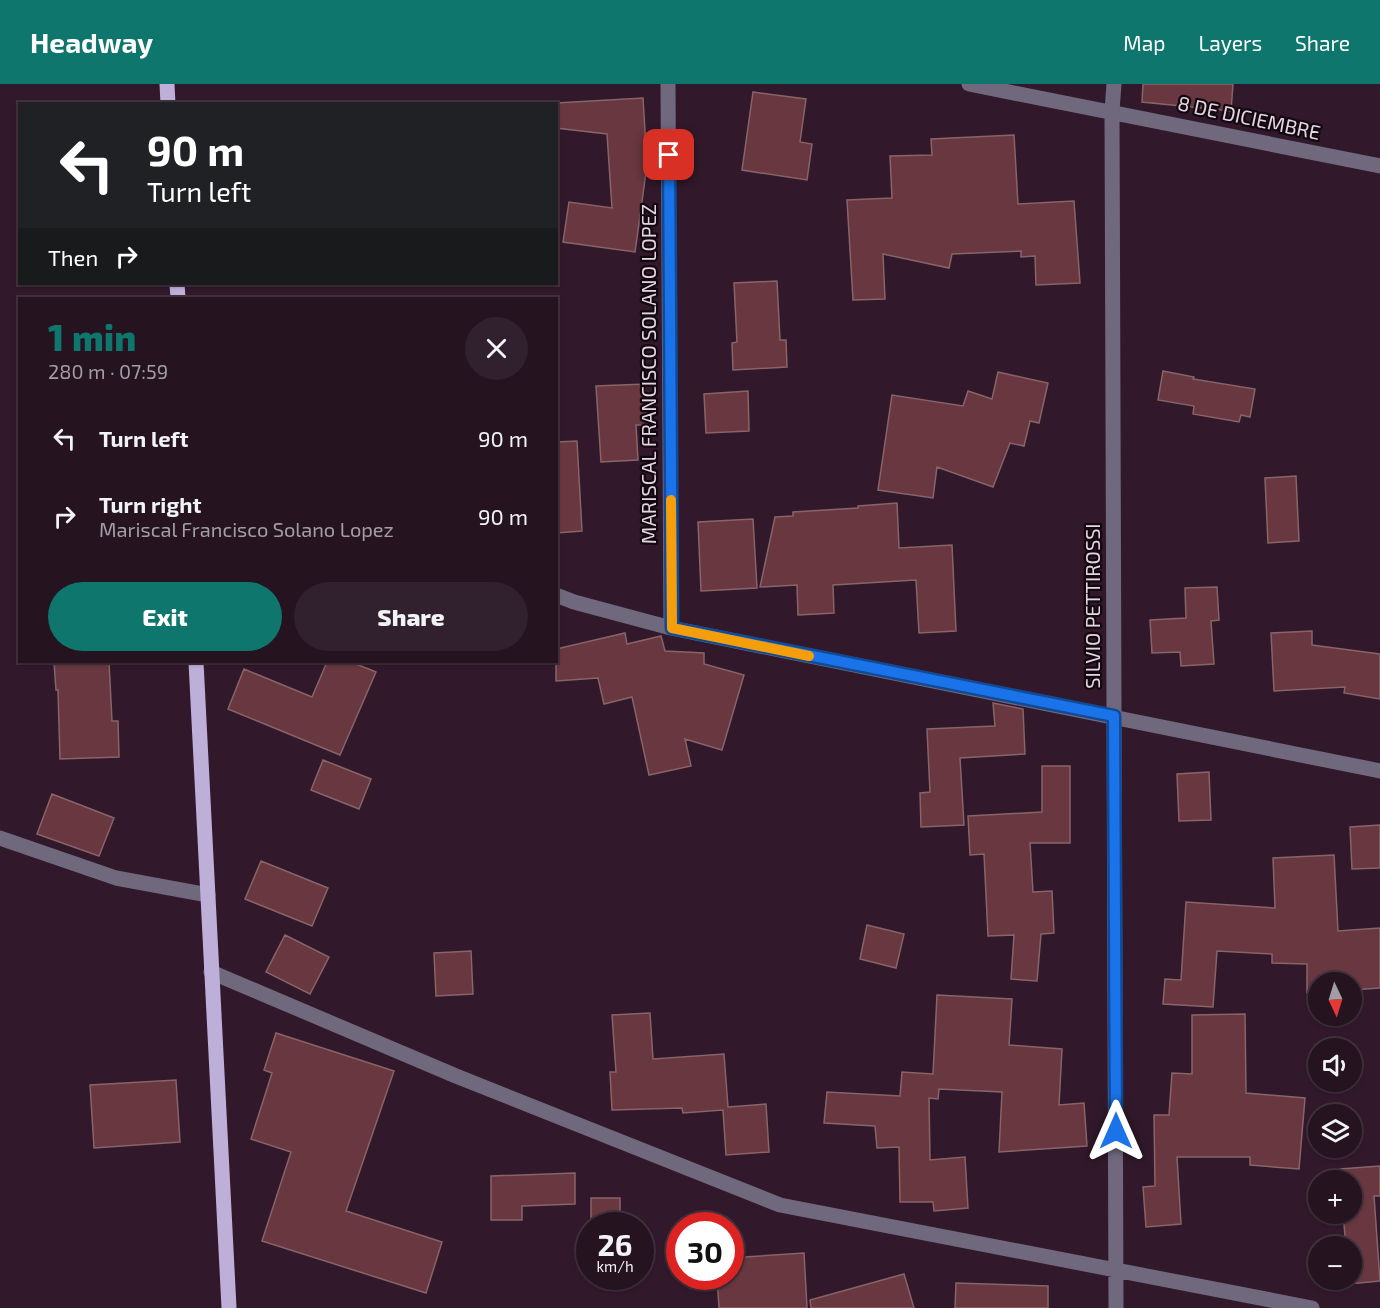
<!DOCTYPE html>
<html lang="en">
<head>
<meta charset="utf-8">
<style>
	:root { --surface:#251320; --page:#31202d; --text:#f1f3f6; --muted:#a39ea5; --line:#42323e; --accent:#0f766e }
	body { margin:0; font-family:"Exo 2",sans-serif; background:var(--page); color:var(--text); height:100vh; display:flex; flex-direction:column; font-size:22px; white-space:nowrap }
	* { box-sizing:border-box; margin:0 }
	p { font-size:20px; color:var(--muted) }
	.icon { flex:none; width:33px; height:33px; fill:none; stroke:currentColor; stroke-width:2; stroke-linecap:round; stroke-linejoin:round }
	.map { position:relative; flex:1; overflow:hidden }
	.panel { position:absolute; left:18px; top:213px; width:540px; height:366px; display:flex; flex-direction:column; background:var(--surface); border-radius:0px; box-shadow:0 2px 4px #0004,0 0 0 2px var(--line) }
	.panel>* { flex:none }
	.guide { position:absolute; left:18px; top:18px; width:540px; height:183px; border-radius:0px; box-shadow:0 2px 4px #0004,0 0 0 2px var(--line); background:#202124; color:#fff; overflow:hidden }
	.needle { width:39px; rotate:176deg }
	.tools { position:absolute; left:1308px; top:888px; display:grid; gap:12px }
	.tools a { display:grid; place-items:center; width:54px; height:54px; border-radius:50%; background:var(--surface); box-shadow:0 2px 4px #0004,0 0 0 2px var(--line); font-size:30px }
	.speed { position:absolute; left:576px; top:1128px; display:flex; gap:12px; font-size:30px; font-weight:700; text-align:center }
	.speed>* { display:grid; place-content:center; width:78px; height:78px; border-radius:50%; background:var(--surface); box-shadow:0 2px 4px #0004,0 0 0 2px var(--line); line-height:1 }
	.speed small { font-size:15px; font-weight:400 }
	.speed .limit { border:9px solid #d22; background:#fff; color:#111 }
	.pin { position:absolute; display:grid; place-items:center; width:51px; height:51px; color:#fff; margin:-26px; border-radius:12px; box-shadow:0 3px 9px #0006 }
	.me { position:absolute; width:66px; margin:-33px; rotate:0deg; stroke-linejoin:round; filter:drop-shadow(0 0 4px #0008) }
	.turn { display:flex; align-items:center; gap:21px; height:126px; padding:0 30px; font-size:27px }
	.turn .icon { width:78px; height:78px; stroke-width:2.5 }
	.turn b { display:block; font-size:42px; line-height:51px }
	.then { display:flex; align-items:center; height:57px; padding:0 30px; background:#0003; gap:12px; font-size:22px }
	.round { display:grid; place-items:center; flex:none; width:63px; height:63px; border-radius:32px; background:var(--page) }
	.headline { display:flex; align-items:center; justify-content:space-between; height:102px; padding:0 30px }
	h1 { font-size:36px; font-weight:800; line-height:45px; color:var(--accent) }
	.action { display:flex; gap:12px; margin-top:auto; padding:12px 30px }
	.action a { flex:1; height:69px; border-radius:36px; background:var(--accent); color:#fff; font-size:24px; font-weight:800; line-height:69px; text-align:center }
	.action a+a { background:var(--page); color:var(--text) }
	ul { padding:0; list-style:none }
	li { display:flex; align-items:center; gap:18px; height:78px; padding:0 30px }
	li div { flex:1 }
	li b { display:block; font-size:22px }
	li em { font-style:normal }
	header { display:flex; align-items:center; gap:36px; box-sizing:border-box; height:84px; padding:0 30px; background:var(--accent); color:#fff }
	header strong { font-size:28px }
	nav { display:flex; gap:33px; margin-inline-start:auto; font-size:21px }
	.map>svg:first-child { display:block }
	.building { fill:#68373f; stroke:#886468; stroke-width:1.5 }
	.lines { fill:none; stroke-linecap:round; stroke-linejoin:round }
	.minor { stroke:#70697d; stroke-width:15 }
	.major { stroke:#beafd9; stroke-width:15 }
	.route-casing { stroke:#114b97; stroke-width:15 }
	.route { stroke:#1a73e8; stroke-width:10 }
	.slow { stroke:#f59e0b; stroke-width:10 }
	.labels { text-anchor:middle; stroke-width:4.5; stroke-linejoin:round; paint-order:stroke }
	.street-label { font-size:20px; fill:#e5d5e1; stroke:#120810 }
</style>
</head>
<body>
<header>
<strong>Headway</strong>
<nav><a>Map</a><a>Layers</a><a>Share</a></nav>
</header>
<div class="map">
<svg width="1380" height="1224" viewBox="0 0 1380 1224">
	<rect width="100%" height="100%" fill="#31192b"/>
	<path class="building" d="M1143,0h90l-2,27 -89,-9z
		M753,8l53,7 -6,43 12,2 -5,36 -65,-10z
		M643,14l4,67 -12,87 -72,-10 6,-40 43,6 -5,-74 -51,-6v-25z
		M1014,51l4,69 56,-3 6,82 -44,2 -1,-29 -14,1v-6l-69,3 -3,14 -66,-14 2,45 -32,1 -6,-100 45,-2 -2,-42 42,-1 -1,-16z
		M777,197l3,59h6l1,27 -54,3 -1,-27 5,-1 -3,-59z
		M1163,287l31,6 -1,2 62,10 -5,28 -9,-2 -2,7 -46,-8 1,-8 -36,-6z
		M998,288l50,11 -9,40 -9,-2 -6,25 -14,-3 -17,44 -56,-20 -4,31 -55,-8 14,-95 71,11 5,-15 24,8z
		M645,300l2,41h-11l2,35 -37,2 -5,-76z
		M748,307l1,40 -43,2 -2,-39z
		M577,357l5,90 -26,2v-91z
		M1296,392l3,65 -31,2 -3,-65z
		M897,419l2,45 53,-3 4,86 -37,2 -3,-53 -83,5 1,28 -36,2 -1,-30 -37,2 15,-70 18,-1v-4l65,-4v-2z
		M753,435l4,69 -56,3 -3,-69z
		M1217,503l2,33 -8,1 3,43 -33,2 -1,-14 -28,1 -2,-33 36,-2 -1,-30z
		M1312,547v14l68,9v45l-36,-6 1,-6 -71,4 -3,-58z
		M625,549l2,11 34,-8 4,15 39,2v11l40,11 -22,75 -37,-11 6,27 -42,9 -17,-78 -28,7 -6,-26 -42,3v-32z
		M54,578h55l3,59h6l1,36 -59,2 -2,-69h-2z
		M327,578h24l25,10 -36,83 -112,-46 16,-40 68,28z
		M993,619l30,6 2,45 -65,4 4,67 -43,2 -1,-34 10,-1 -3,-63 68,-3z
		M323,676l48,19 -12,30 -48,-19z
		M1042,682h28v77h-40l3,49 19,-1 2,42 -13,1 -4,47 -26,-2 3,-44 -26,1 -4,-82 -14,1 -2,-39 74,-4z
		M1209,688l2,48 -32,1 -2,-47z
		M52,710l62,24 -15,38 -62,-22z
		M1380,741v43l-28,1 -2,-42z
		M1334,771l4,76 42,-3v60l-28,2v-8h-34v10l-11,1v-29l-35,-1v-9l-55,-3 -4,56 -50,-3 2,-25 16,1 5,-78 89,6 -2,-50z
		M261,777l67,27 -16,38 -67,-27z
		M867,841l37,9 -8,34 -36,-9z
		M285,851l44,22 -19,37 -44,-22z
		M471,867l2,43 -37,2 -2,-43z
		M937,911l75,4 -3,46 53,4 -3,56 25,-2 3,43 -88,6 3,-60 -63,-3 -1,10 -9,-1 1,62 35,-3 3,51 -34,3 -1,-9h-33l-1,-55 -22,1 -2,-22 -51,-3 3,-31 73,4 2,-24 31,2z
		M650,929l3,46 71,-5 4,53 38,-3 3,48 -43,3 -3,-45 -40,3 -1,-5 -70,2 -2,-38h6l-4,-57z
		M1245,930l1,79 59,5 -6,71 -49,-4v-8h-73l4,67 -35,3 -3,-40 12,-1 -1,-71h15l3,-42 20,1v-59z
		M276,949l118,38 -48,140 96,31 -16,51 -164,-52 29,-89 -40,-13 21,-66 -8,-3z
		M176,996l4,62 -86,6 -4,-63z
		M1380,1082v30h-6l6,85 -31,3 -1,-4h4v-34h-6l-3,-32h9v-34h-11l-1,-11z
		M575,1089v31l-53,2v14h-31v-44z
		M591,1114h29v28h-29z
		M804,1169l3,55h-88l-2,-32h13v-18z
		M904,1190l10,34h-103l-1,-8z
		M956,1199l92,3v22h-93z"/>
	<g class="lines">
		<path class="minor" d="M668,0l3,544
			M969,0l411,82
			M1114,0l-2,27 4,1197
			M556,511l18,7 97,26 709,143
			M0,754l116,40 92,17
			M211,888l245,104 324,129 532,103"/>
		<path class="major" d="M167,0l1,20
			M177,200l1,14
			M196,578l33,646"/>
	</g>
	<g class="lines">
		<g class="route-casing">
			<path id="route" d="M669,71l3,473 442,88 2,415"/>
		</g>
		<use href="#route" class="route"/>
		<path class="slow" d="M671,416l1,128 137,28"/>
	</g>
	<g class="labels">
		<g class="street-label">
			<text transform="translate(1249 34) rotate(12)" y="7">8 DE DICIEMBRE</text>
			<text transform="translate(649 290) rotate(-90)" y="7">MARISCAL FRANCISCO SOLANO LOPEZ</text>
			<text transform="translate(1093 522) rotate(-90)" y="7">SILVIO PETTIROSSI</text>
		</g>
	</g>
</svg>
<div class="tools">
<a><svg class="needle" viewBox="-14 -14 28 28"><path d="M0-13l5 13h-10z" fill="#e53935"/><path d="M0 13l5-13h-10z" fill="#a39ea5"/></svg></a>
<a><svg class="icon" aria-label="sound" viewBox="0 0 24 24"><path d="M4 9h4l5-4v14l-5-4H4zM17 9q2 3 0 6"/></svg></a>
<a><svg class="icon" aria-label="layers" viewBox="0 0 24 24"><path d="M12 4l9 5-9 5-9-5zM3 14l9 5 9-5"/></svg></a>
<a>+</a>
<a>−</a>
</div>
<div class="speed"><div>26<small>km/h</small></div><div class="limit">30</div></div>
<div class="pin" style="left:669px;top:71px;background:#d93025"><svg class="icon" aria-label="arrive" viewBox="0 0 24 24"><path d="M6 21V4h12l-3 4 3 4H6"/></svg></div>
<svg class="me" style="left:1116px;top:1047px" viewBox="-20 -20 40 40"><path d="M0-17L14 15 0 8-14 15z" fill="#1a73e8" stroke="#fff" stroke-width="4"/></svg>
<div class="guide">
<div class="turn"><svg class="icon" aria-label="left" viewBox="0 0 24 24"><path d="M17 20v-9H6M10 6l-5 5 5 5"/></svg><div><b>90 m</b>Turn left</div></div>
<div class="then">Then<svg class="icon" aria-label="right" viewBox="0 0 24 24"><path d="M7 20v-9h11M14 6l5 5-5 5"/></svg></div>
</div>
<section class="panel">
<div class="headline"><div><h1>1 min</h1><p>280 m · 07:59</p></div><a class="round"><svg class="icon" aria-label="close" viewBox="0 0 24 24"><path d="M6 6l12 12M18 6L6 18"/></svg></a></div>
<ul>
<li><svg class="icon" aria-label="left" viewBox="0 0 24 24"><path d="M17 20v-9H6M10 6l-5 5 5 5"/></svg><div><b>Turn left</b></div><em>90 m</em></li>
<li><svg class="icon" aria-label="right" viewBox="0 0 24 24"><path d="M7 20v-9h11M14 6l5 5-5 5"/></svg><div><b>Turn right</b><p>Mariscal Francisco Solano Lopez</p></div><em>90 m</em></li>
</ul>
<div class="action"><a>Exit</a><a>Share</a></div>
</section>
</div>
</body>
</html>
